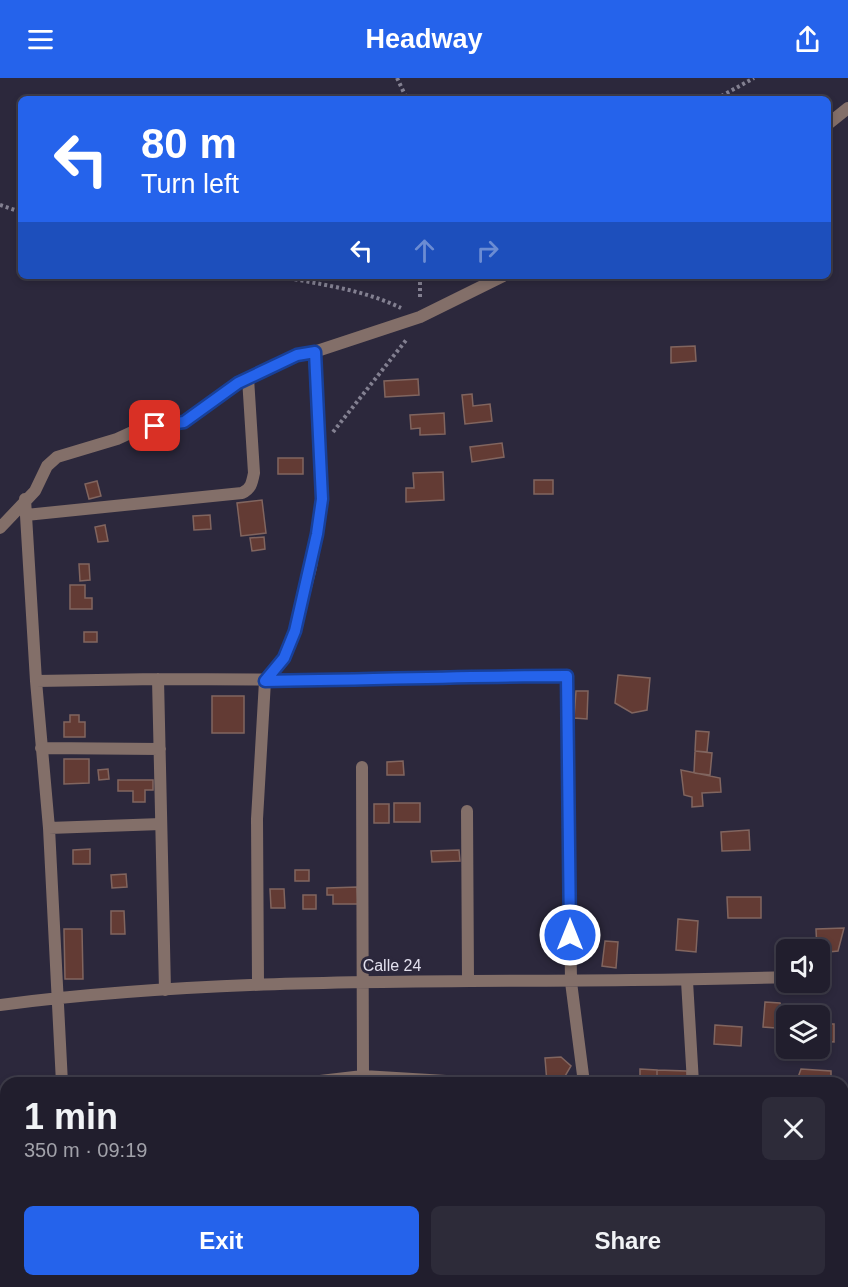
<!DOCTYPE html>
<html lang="en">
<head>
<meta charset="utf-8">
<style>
	:root { --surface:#211e2d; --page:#2d2b39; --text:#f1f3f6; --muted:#a2a2aa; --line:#3e3c49; --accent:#2563eb }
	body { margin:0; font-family:Helvetica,sans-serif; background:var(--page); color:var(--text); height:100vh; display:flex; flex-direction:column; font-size:22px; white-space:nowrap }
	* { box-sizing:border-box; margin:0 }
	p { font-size:20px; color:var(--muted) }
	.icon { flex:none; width:33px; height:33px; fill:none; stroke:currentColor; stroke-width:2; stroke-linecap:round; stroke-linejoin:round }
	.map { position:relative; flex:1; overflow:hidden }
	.sheet { position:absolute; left:0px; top:999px; width:849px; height:210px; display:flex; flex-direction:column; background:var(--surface); border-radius:18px 18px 0 0; box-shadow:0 3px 9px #0003,0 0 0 2px var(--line) }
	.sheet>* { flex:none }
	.hud { position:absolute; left:18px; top:18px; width:813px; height:183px; border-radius:9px; box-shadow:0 3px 9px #0003,0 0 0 2px var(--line); background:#2563eb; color:#fff; overflow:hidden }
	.fabs { position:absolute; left:776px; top:861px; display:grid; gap:12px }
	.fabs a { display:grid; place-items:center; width:54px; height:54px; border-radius:9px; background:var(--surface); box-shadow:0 3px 9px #0003,0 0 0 2px var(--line); font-size:30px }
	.pin { position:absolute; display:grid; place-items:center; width:51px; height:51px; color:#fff; margin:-26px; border-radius:12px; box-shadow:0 3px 9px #0006 }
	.me { position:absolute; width:66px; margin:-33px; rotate:0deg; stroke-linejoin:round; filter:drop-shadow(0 0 4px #0008) }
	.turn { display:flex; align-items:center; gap:21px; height:126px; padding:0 24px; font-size:27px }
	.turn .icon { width:78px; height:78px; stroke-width:2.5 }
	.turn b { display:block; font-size:42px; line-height:51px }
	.lanes { display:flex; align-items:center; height:57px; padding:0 24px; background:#0003; justify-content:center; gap:30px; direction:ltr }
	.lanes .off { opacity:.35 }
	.round { display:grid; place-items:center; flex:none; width:63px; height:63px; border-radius:9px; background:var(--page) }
	.summary { display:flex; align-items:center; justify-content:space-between; height:102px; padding:0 24px }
	h1 { font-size:36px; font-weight:600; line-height:45px }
	.primary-button { display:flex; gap:12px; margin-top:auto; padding:12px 24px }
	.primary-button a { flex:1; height:69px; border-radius:9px; background:var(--accent); color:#fff; font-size:24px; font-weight:600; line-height:69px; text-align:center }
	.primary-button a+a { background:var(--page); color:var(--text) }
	header { display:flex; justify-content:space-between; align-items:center; height:78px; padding:0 24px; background:var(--accent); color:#fff; font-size:27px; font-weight:600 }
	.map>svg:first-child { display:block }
	.building { fill:#633b34; stroke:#81655f; stroke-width:1.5 }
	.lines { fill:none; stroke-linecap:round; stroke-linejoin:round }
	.path { stroke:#838091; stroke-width:4; stroke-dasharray:3 3; stroke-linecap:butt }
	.street { stroke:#836f69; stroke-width:12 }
	.route-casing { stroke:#184099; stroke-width:15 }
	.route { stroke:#2563eb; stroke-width:10 }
	.labels { text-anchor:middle; stroke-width:6; stroke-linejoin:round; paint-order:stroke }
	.street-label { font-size:16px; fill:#e2e0ee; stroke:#2c283c }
</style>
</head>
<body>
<header><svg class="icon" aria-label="menu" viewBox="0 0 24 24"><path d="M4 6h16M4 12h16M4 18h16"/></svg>Headway<svg class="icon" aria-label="share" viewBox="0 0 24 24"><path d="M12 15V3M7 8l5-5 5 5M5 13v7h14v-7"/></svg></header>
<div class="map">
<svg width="848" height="1209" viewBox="0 0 848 1209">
	<rect width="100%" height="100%" fill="#2c283c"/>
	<path class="building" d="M695,268l1,15 -25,2v-16z
		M418,301l1,16 -34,2 -1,-16z
		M472,316l1,12 17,-2 2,17 -27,3 -3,-29z
		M444,335l1,21 -25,1v-7l-9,1 -1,-14z
		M502,365l2,14 -32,5 -2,-15z
		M278,380h25v16h-25z
		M443,394l1,28 -38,2v-14h8l-1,-15z
		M534,402h19v14h-19z
		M97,403l4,15 -12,3 -4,-15z
		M262,422l4,33 -25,3 -4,-33z
		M210,437l1,14 -17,1 -1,-14z
		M105,447l3,16 -10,1 -3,-15z
		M264,459l1,12 -13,2 -2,-13z
		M79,486h10l1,16 -10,1z
		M70,507h15v13h7v11h-22z
		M84,554h13v10h-13z
		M618,597l32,3 -3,32 -15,3 -17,-10z
		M576,613h12l-1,28 -13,-1z
		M212,618h32v37h-32z
		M70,637h9v7h6v15h-21v-15h6z
		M696,653l13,1 -2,20 -12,-1z
		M695,673l17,2 -2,22 -16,-2z
		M64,681h25v24l-25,1z
		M403,683l1,14h-17v-13z
		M108,691l1,10 -10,1 -1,-10z
		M681,692l39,8 1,14 -19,1 1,13 -11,1v-10l-8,-2z
		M118,702h35v10h-8v12h-12v-11h-15z
		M394,725h26v19h-26z
		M374,726h15v19h-15z
		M749,752l1,20 -28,1 -1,-19z
		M90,771v15h-17v-14z
		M459,772l1,11 -28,1 -1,-11z
		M295,792h14v11h-14z
		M126,796l1,13 -15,1 -1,-13z
		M357,809l1,17h-25v-9h-6v-7z
		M270,811h14l1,19h-14z
		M303,817h13v14h-13z
		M727,819h34v21h-33z
		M111,833h13l1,23h-14z
		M678,841l20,2 -2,31 -20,-2z
		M844,850l-6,23 -19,2v-3h-2l-1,-21z
		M64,851h18l1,50h-18z
		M605,863l13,1 -2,26 -14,-2z
		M765,924l15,1 6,18 -10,7 -13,-1z
		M819,946h15v18l-15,-1z
		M715,947l27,2 -1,19 -27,-2z
		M561,979l10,9 -10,17h-14l-2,-25z
		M640,991l17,1v13h-17z
		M801,991l30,2v12h-35z
		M657,992l30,1v12h-30z"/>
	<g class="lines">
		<path class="path" d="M397,0l10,21
			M716,21l38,-21
			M0,127l21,7
			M277,198c41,8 85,13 124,32
			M420,198v23
			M333,354l74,-93"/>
		<path class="street" d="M828,46l20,-16
			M25,421l11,182 13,147 13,255
			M26,437l216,-22c9,-4 10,-10 12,-20l-6,-95
			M0,450l35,-37 12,-25 10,-9 60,-18 24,-11 43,-6 54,-39 59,-28 17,-3 106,-35 83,-41
			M158,601l7,311
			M36,603l122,-2 202,1 100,-4h107l4,306 13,101
			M41,670l119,1
			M362,689l1,309
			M467,733l1,170
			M49,750l112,-4
			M687,903l6,102
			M258,905l-1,-164 8,-138 19,-23 11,-27 16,-64 11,-68 -8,-147
			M0,927c261,-34 524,-19 786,-28
			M303,1005l60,-7 116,7
			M0,1039l6,-1
			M0,1099l6,37
			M0,1155l6,-1
			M116,1203l1,6
			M237,1203v6
			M430,1209l30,-4"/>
	</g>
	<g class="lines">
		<g class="route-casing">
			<path id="route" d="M155,348l29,-4 54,-39 59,-28 18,-3 7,147 -5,35 -22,97 -11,27 -19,23c101,-1 201,-5 302,-5l3,259"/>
		</g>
		<use href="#route" class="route"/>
	</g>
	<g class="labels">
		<g class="street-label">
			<text x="392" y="893">Calle 24</text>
		</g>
	</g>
</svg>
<div class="fabs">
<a><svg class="icon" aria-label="sound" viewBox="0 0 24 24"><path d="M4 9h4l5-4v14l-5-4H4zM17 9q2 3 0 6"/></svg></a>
<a><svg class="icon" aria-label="layers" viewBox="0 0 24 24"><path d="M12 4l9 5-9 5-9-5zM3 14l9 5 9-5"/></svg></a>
</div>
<div class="pin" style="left:155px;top:348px;background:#d93025"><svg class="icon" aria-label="arrive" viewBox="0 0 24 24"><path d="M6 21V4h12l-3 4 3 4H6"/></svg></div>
<svg class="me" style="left:570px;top:857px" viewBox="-20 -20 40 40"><circle r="17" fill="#2563eb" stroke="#fff" stroke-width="3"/><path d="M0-11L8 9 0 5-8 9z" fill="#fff"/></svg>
<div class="hud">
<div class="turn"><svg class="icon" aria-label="left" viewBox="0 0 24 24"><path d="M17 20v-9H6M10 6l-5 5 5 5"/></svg><div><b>80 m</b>Turn left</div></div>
<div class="lanes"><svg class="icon" aria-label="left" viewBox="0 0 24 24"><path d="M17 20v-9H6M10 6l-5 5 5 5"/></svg><svg class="icon off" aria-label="ahead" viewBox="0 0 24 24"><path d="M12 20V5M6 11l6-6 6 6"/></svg><svg class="icon off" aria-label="right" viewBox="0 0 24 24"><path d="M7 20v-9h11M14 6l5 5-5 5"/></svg></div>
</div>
<section class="sheet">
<div class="summary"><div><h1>1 min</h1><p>350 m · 09:19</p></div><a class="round"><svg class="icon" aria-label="close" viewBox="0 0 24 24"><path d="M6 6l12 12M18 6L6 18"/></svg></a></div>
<div class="primary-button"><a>Exit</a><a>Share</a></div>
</section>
</div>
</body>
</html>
